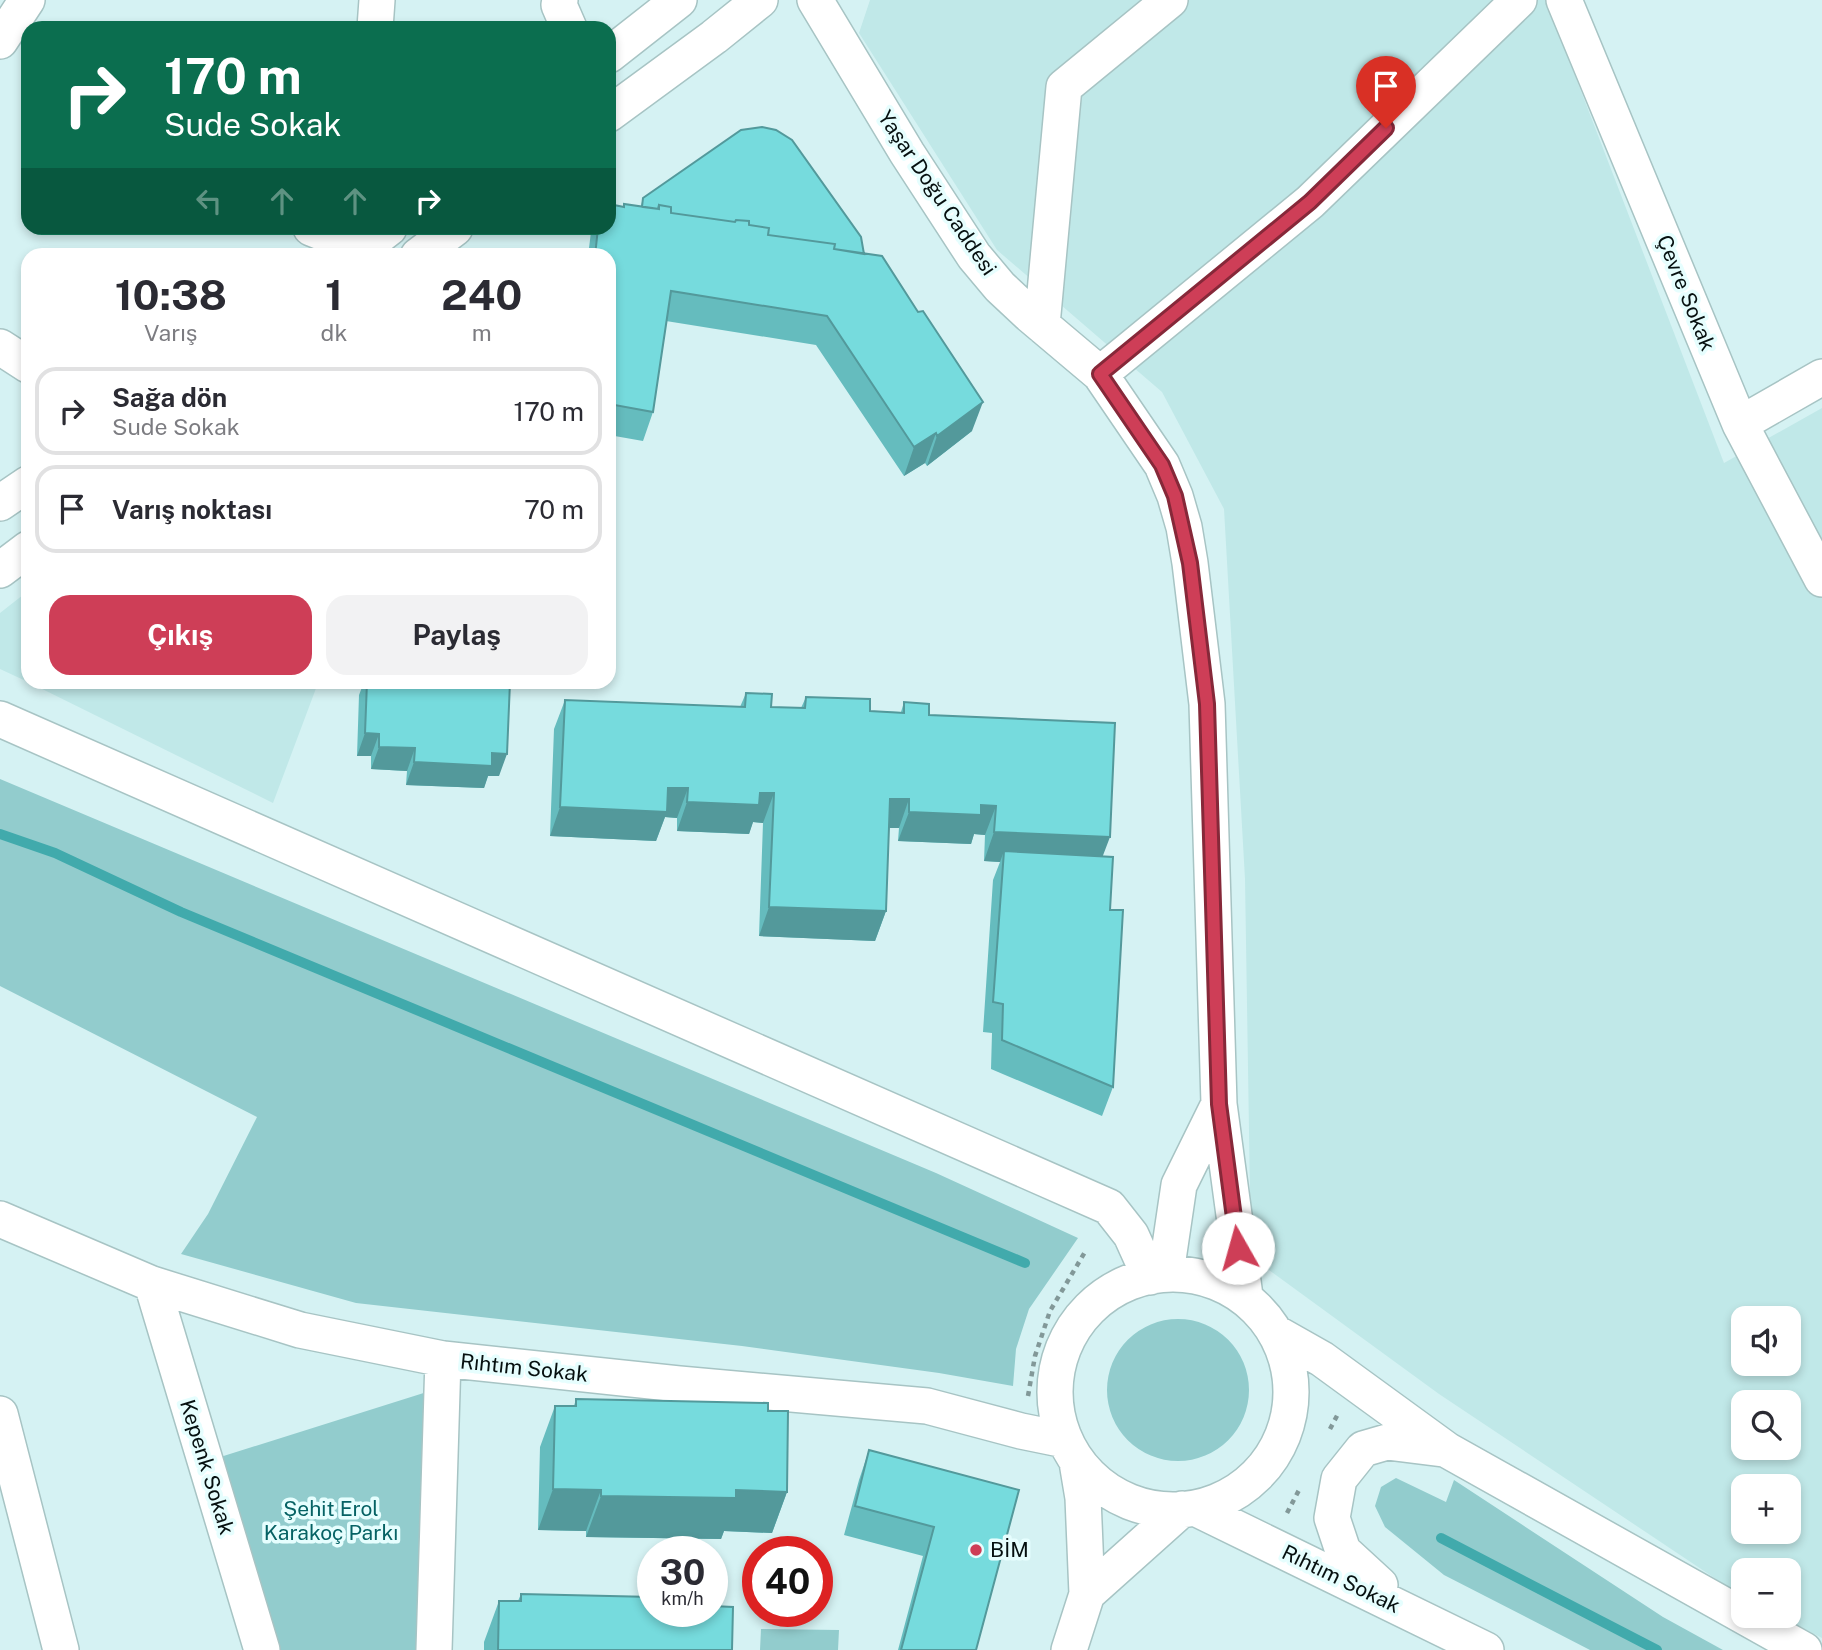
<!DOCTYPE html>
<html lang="tr">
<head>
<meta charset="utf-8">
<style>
	:root { --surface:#fff; --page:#f2f2f3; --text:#2b2b33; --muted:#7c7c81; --line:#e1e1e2; --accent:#ce3e57 }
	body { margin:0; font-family:"Public Sans",sans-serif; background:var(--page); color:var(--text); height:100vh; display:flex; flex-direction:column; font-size:26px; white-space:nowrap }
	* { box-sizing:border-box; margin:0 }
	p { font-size:23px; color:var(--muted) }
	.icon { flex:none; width:38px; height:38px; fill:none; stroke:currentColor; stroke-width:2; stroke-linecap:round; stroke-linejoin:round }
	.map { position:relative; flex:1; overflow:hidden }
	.side { position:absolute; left:21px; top:248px; width:595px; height:441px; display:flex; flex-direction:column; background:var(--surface); border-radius:21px; box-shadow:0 4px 10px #0003 }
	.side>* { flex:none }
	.banner { position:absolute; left:21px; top:21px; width:595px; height:214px; border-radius:21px; box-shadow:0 4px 10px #0003; background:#0b6e4f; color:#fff; overflow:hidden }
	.buttons { position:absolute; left:1731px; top:1306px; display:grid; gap:14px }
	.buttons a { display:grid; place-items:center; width:70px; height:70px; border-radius:14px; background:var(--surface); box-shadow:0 4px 10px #0003; font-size:35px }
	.speed { position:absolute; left:637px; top:1536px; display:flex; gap:14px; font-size:35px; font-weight:700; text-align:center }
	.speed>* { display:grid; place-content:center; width:91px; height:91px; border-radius:50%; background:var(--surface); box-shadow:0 4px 10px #0003; line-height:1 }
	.speed small { font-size:18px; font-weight:400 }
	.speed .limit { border:10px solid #d22; background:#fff; color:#111 }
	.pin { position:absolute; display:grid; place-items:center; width:60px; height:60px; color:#fff; margin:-72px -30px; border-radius:50% 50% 50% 0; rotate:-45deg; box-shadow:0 0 7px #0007 }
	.pin .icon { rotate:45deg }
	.me { position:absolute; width:77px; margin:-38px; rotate:353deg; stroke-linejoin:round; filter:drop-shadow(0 0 5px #0008) }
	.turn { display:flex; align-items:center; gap:24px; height:147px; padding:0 28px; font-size:32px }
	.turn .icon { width:91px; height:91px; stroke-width:2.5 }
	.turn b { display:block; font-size:49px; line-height:60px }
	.lanes { display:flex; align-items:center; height:66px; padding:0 28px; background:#0003; justify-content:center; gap:35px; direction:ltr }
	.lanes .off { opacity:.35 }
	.eta { display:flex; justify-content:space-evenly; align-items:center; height:119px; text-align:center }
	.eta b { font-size:42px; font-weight:700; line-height:49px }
	.button { display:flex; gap:14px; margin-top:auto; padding:14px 28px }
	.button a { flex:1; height:80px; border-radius:21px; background:var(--accent); color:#fff; font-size:28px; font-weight:700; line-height:80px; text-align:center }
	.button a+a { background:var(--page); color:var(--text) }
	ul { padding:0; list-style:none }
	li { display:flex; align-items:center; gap:21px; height:88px; margin:0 14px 10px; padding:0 14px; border:4px solid var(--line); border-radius:21px }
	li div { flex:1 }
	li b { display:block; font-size:26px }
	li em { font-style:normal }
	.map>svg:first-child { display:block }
	.built { fill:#c0e8e8; fill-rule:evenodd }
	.green { fill:#92cccd }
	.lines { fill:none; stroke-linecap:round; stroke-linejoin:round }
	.stream { stroke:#41aaac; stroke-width:10 }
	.minor-casing { stroke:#a7c4c4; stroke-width:38 }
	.path { stroke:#829898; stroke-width:4.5; stroke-dasharray:5 5; stroke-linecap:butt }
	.minor { stroke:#fff; stroke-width:35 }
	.wall { fill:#65bcbe }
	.shaded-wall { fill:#53999b }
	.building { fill:#76dbdd; stroke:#53999b; stroke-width:2 }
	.route-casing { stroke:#862839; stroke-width:18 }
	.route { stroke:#ce3e57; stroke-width:12 }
	.poi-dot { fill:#ce3e57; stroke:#e6fefe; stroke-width:2.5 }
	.labels { text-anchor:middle; stroke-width:7; stroke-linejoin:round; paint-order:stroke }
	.street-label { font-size:21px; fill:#061010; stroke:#e6fefe }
	.park-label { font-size:21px; fill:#066264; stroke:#e6fefe }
	.poi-label { font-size:21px; fill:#061010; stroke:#e6fefe; text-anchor:start }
</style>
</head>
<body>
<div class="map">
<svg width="1822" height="1650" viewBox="0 0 1822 1650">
	<rect width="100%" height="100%" fill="#d5f2f3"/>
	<path class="built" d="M870,0h676l178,463 98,-55v1230l-44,-23h10v-45h-45v27l-304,-203 -188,-137 -6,-378 -21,-370 -62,-117 -165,-142 -138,-217zM1743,1318h45v45h-45zM1743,1402h45v45h-45zM1743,1486h45v45h-45z
		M28,591v91l-28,-13v-56z
		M28,682h290v1l-45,120z"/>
	<path class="green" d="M0,779l936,394 142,65 -49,71 -13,40 -3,37 -74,-13 -197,-27 -386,-43 -175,-49 27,-40 49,-97 -257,-131z
		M1107 1390a71 71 0 1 1 142 0a71 71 0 1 1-142 0Z
		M430,1391l-9,259h-148l-59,-191z
		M1396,1478l50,24 8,-22 209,137 60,33h-133l-146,-75 -59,-48 -10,-21 6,-19z
		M761,1629l78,1 -1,20h-78z"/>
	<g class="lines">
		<path class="stream" d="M0,834l55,19 126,59 844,351
			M1441,1538l216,112"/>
		<g class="minor-casing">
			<path id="minor" d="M560,0l-1,5 10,23
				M815,0l92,153 67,103 26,31 30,28 70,59 62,91 13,31 9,31 6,36 17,141 12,400 26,192
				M1564,0l176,424 82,155
				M375,28l2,-28
				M0,41l27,-41
				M609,55l70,-55
				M609,114l105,-77 46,-37
				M311,228l30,12 17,12
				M353,256l36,-28
				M418,256l37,-28
				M1042,325l22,-238 106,-87
				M0,347l28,18
				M1100,374l210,-172 209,-202
				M1740,424l82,-47
				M0,503l28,-19
				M0,570l28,-21
				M0,719l1109,488 22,28 19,42
				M0,1219l152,65 148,46 143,29 236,25 248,22 94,25 44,9
				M1166,1273l13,-88 40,-81
				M1055 1392a118 118 0 1 1 236 0a118 118 0 1 1-236 0Z
				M152,1284l110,366
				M1276,1333l46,26 125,91 357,200
				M0,1414l61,236
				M1195,1508l291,142
				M1380,1585l-37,-34 -11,-33 7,-39 24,-30 24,-7 56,7
				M1087,1594l95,-85
				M434,1650l9,-291
				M1069,1650l18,-56 -4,-96 -6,-36"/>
		</g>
		<path class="path" d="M1028,1396l7,-40 15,-45 35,-59
			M1330,1429l9,-17
			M1287,1513l12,-23"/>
		<use href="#minor" class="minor"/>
	</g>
	<path class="wall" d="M643,198l221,56 108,177 -45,35 -2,-3 -21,13 -88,-131 -150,-24 -13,91 -10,29 -34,-6v-179h-21l3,-24 2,-4h16l14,-21 18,-1z
		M364,682h146l-11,94h-11l-4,12 -78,-3 1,-14 -36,-2v-13h-14l2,-61z
		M746,693l25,14 30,1 5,-11 64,14 31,1 3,-10 25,13 174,141 7,54 3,177 -11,29 -111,-47 1,-36 -9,-1 10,-152 7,-18 -16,-1 1,-26 -11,-1 -3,10 -73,-3 1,-13h-10l-3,83 -11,30 -116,-5 4,-113 -10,-1 -4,12 -72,-3v-13l-12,-1 -9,24 -106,-5 4,-107 11,-29 175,7z
		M576,1399l192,12 19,81 -15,41 -48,-2 -3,8 -135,-2v-6l-48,-1 2,-83 15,-41h19z
		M869,1450l150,40 -43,160h-78l25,-94 -79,-21 15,-55z
		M521,1594l211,56h-248v-8l15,-41h19z"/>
	<path class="shaded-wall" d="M983,402l-11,29 -45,35 10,-30z
		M936,433l-11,30 -21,13 10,-29z
		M365,733l14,1 -8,22h-14z
		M379,747l36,1 -8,23 -36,-2z
		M492,753l15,1 -8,22h-11l-4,12 -78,-3 8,-23z
		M668,788h20l-11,30 -12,-1 -9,24 -106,-5 10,-29z
		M760,793h14l-11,30 -10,-1 -4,12 -72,-3 10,-29z
		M890,799h19l-10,29h-19z
		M981,805l15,1 -11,29 -11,-1 -3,10 -73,-3 11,-29z
		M994,832l116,5 -11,29 -95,-15 -4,11 -16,-1z
		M769,907l117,4 -11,30 -116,-5z
		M553,1489l48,1 -15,41 -48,-1z
		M736,1490l51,2 -15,41 -48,-2 -3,8 -135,-2 15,-41z"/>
	<path class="building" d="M762,127l14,3 16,10 69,97 3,17 -30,-5 1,-5 -67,-9 1,-7 -20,-3v-4l-13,-1 -1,2 -64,-9v-6l-12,-2 -1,4 -16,-2 1,-9 98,-68z
		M609,204l15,3v-3l35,5v-4l12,2v6l64,9 1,-2 13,1v4l20,3 -1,7 67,9 -1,5 48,7 36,56 5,-1 60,91 -46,34 -1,-3 -22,14 -87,-131 -156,-25 -18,121 -44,-8v-148h-14l3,-28h11z
		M367,682h143l-3,72 -15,-1v13l-78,-4 1,-14 -36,-1v-13l-14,-1z
		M746,693l26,1 -1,13 34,1 1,-11 64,2v12l34,2v-11l25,2v11l186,8 -5,114 -116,-5 2,-26 -15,-1v10l-72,-3v-13h-19l-4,112 -117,-4 5,-114h-14l-1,12 -72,-3 1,-14h-20l-1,24 -107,-5 5,-107 180,7z
		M1004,851l109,6 -3,53h13l-10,177 -111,-47 1,-36 -10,-2z
		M576,1399l192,4v8h20l-1,81 -51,-2v8l-135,-2v-6l-48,-1 2,-83h21z
		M869,1450l150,40 -43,160h-75l33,-123 -79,-21z
		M521,1594l132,3v15h59v-6l21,1 -1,43h-234l1,-49h22z"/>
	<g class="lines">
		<g class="route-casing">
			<path id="route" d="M1238,1248l-19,-144 -12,-400 -17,-141 -15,-67 -13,-31 -62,-91 210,-172 76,-74"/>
		</g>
		<use href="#route" class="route"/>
	</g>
	<circle class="poi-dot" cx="976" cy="1550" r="7"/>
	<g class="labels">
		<g class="street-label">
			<text transform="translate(937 193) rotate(56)" y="7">Yaşar Doğu Caddesi</text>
			<text transform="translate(1686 293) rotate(68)" y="7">Çevre Sokak</text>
			<text transform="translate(524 1368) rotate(6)" y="7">Rıhtım Sokak</text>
			<text transform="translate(207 1467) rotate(73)" y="7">Kepenk Sokak</text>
			<text transform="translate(1341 1579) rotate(26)" y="7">Rıhtım Sokak</text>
		</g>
		<g class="park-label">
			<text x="331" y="1516">Şehit Erol<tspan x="331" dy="24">Karakoç Parkı</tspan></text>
		</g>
		<g class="poi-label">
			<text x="990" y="1557">BİM</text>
		</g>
	</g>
</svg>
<div class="buttons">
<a><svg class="icon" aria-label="sound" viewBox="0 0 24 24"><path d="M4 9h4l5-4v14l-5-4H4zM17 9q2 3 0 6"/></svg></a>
<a><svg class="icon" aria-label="search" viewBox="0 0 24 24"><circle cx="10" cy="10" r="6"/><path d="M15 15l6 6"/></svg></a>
<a>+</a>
<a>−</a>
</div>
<div class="speed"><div>30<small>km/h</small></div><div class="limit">40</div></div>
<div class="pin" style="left:1386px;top:128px;background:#d93025"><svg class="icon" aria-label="arrive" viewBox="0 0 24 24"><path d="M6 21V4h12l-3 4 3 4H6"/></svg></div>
<svg class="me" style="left:1238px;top:1248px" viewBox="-20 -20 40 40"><circle r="19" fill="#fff"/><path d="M0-13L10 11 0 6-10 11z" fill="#ce3e57"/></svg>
<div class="banner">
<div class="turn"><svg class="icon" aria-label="right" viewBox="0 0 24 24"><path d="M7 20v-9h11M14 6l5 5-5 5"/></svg><div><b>170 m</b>Sude Sokak</div></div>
<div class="lanes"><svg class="icon off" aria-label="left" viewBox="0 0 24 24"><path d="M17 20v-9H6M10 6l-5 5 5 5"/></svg><svg class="icon off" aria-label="ahead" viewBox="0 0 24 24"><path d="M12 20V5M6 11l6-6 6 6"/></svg><svg class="icon off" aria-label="ahead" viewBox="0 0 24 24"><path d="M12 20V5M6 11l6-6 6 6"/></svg><svg class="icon" aria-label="right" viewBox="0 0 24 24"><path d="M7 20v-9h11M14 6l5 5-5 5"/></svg></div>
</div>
<section class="side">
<div class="eta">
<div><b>10:38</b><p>Varış</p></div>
<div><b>1</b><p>dk</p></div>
<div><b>240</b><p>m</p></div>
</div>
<ul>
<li><svg class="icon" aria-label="right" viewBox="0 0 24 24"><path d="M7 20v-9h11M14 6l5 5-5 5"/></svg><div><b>Sağa dön</b><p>Sude Sokak</p></div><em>170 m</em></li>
<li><svg class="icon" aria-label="arrive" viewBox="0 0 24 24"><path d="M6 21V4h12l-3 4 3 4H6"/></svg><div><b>Varış noktası</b></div><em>70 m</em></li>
</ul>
<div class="button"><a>Çıkış</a><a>Paylaş</a></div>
</section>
</div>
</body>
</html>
